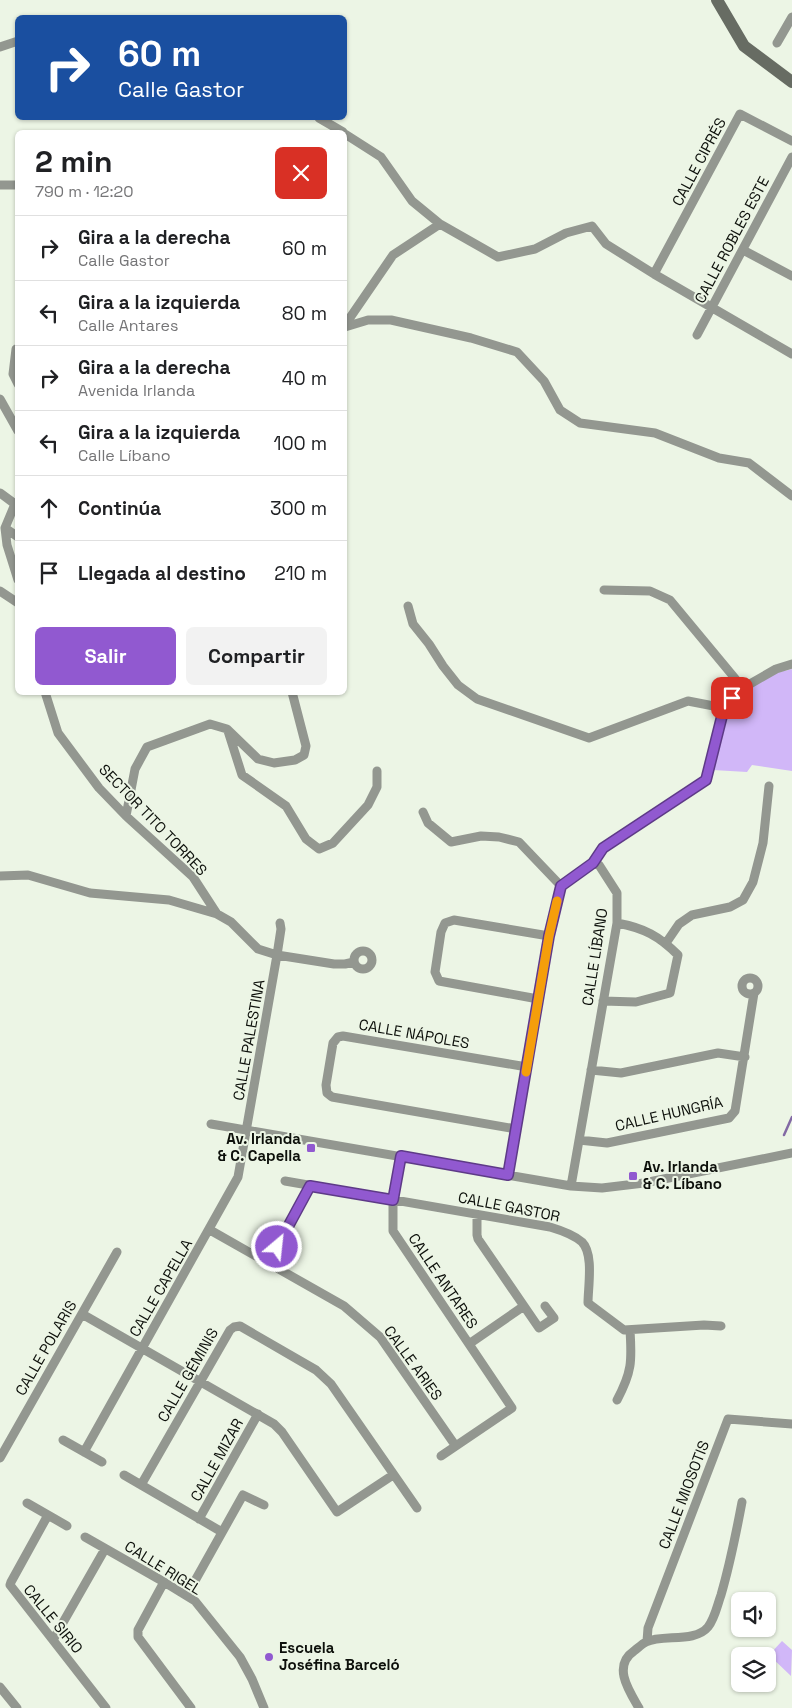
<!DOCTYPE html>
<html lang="es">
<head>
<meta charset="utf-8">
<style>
	:root { --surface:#fff; --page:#f2f2f2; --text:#202124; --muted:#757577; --line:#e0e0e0; --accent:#9159d0 }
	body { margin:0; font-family:"Space Grotesk",sans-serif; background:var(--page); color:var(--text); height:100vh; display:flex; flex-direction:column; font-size:19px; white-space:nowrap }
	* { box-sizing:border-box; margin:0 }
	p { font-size:16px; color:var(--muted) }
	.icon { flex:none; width:28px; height:28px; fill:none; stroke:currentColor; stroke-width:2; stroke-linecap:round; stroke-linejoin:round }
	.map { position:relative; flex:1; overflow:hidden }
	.details { position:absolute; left:15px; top:130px; width:332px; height:565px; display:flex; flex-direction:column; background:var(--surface); border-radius:8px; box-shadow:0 1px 4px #0004 }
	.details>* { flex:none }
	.banner { position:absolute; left:15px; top:15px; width:332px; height:105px; border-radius:8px; box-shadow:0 1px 4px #0004; background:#1a4fa0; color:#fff; overflow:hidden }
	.fabs { position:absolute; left:731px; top:1592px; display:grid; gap:10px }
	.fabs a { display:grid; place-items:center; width:45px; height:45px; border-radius:8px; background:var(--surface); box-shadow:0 1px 4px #0004; font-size:25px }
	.pin { position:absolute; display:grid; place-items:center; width:42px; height:42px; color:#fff; margin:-21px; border-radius:10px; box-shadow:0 2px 8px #0006 }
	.me { position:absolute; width:55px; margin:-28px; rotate:28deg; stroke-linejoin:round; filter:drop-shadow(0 0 4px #0008) }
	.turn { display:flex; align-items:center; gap:18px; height:105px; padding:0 20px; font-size:22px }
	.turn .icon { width:65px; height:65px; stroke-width:2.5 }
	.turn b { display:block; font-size:35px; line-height:42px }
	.round { display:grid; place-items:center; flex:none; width:52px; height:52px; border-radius:8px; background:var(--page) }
	.head { display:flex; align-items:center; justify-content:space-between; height:85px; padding:0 20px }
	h1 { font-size:30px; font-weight:700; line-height:38px }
	.cta { display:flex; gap:10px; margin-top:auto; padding:10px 20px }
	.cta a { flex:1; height:58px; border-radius:8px; background:var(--accent); color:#fff; font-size:20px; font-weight:700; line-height:58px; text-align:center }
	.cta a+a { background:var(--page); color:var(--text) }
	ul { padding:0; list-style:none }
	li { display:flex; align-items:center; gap:15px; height:65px; padding:0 20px; border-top:1px solid var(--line) }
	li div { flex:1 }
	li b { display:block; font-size:19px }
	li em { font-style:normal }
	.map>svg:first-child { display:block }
	.green { fill:#d1b7f8 }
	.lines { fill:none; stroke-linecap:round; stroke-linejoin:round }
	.stream { stroke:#8269a4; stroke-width:2.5 }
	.street { stroke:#939790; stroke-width:9 }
	.secondary { stroke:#676c63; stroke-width:12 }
	.route-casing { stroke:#5e3a87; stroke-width:12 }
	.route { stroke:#9159d0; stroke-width:9 }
	.slow { stroke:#f59e0b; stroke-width:9 }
	.poi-dot { fill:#9159d0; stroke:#ecf5e5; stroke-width:2 }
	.labels { text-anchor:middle; stroke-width:4; stroke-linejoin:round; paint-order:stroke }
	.street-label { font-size:15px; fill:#0d100b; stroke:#ecf5e5 }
	.poi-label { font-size:15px; font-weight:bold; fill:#0d100b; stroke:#ecf5e5; text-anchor:start }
</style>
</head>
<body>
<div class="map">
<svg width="792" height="1708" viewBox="0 0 792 1708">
	<rect width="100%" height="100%" fill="#ecf5e5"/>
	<path class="green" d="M792,669v102l-40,-6 -5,7 -34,-2c11,-44 11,-72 57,-94 6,-4 15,-5 22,-7z
		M782,1641l10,9 -1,26 -22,-21z"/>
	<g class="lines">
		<path class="stream" d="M784,1135l8,-18"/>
		<path class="street" d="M777,43l15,-26
			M0,47l18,-6
			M319,118l24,14
			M345,134l36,23 31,44 28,23 58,33 37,-8 31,-16 26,-7 14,18 48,30 138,80
			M0,185h18
			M743,250l49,26
			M654,274l86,-160 52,27
			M345,325l48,-70 47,-31
			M345,327l23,-7h23l80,18 46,14 27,29 16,29 20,13 75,10 64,25 30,5 43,33
			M697,335l95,-178
			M16,349l-3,25 5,10
			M0,399l18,32
			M0,493l15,11
			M18,503l-3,1 -10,24 2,17 11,35
			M5,528l13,9
			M604,590l46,1 20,9 73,88
			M0,591l18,12
			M408,606l5,18 16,20 14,22 15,19 19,14 112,39 99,-37 36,7
			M45,692l13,41 41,55 27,28 67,61 24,37
			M228,731l14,44 44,31 20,33 13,10 14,-6 35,-38 9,-18v-16
			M423,812l5,11 23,19 30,-6 18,1 20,5 42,44
			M126,816l9,-47 12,-22 63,-23 17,5 31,30 16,4 21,-3 9,-5 2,-9 -14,-54
			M593,863l10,-15 103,-68 18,-72 19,-20 33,-19 16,-5
			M0,876l28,-1 62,18 79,7 48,14 14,8 27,27 19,6 57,9h11l9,-2
			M666,943l13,-19 13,-9 38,-8 13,-7 10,-18 10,-39 6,-57
			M354 960a9 9 0 1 1 18 0a9 9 0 1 1-18 0Z
			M742 986a8 8 0 1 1 16 0a8 8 0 1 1-16 0Z
			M538,999l-99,-18 -4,-9 6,-40 4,-9 9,-3 95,16
			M603,1001l33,1 34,-9 8,-38c-19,-19 -34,-27 -61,-32
			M591,1070l30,3 97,-20 27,4
			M211,1124l360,62 31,2 42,-5 148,-30
			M516,1129l-184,-32 -5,-4 -1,-8 7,-42 5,-6 5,-1 184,31
			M579,1140l28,3 122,-25 6,-7 19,-118
			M401,1156l-8,44v31l119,177 -71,48
			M508,1175l41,-239 12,-50 32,-23 6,2 18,28v30l-46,263
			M285,1181l265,46c10,3 23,7 32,15 12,12 6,45 6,61l36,27 80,-5 17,1
			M477,1215v20l1,4 61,89 15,-10 -9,-12
			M210,1230l134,76 36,31 75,108
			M268,1263l42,-77
			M82,1314l192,110 8,8 55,80 56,-37
			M469,1344l55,-38
			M617,1400c15,-28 15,-39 13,-70
			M63,1440l39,22
			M84,1452l154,-275 39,-222 4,-26 -1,-6
			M0,1458l117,-206
			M124,1475l98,57
			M141,1485l89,-155 4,-3 6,-1 76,44 15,14 86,124
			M27,1503l40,23
			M48,1515l-37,67 -1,3 96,123
			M199,1519l59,-105
			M85,1537l79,45 31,19 45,56 12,22 12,29
			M164,1582l-26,48v7l53,71
			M187,1595l56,-100 21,10
			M53,1640l52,-91
			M647,1641l1,-13 80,-209 64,5
			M0,1687l17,21
			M639,1708c-10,-17 -27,-42 -5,-57 4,-3 8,-7 12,-9 17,-8 49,1 62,-15 7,-9 9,-21 13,-32 9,-31 15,-61 21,-93"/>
		<path class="secondary" d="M717,0l27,46 48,36"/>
	</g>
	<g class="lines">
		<g class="route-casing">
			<path id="route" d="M277,1247l33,-61 83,14 8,-44 107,19 41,-239 12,-50 32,-23 10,-15 103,-68 18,-72 8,-10"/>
		</g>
		<use href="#route" class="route"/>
		<path class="slow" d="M526,1072l23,-136 8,-35"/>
	</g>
	<g class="poi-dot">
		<rect x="306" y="1143" width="10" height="10" rx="2.5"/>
		<rect x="628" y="1171" width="10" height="10" rx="2.5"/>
		<circle cx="269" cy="1657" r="5"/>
	</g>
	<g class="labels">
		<g class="street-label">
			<text transform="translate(699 162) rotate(-62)" y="5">CALLE CIPRÉS</text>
			<text transform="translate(732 240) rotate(-62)" y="5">CALLE ROBLES ESTE</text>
			<text transform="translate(153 820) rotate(46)" y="5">SECTOR TITO TORRES</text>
			<text transform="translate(595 957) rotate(-81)" y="5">CALLE LÍBANO</text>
			<text transform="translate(414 1034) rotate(10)" y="5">CALLE NÁPOLES</text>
			<text transform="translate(249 1040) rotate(-80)" y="5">CALLE PALESTINA</text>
			<text transform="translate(669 1114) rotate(-13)" y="5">CALLE HUNGRÍA</text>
			<text transform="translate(509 1207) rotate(11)" y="5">CALLE GASTOR</text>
			<text transform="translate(443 1281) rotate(56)" y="5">CALLE ANTARES</text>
			<text transform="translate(161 1288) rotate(-60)" y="5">CALLE CAPELLA</text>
			<text transform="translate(46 1348) rotate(-60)" y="5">CALLE POLARIS</text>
			<text transform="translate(413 1363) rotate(54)" y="5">CALLE ARIES</text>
			<text transform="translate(188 1375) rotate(-60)" y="5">CALLE GÉMINIS</text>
			<text transform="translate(217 1460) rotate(-61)" y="5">CALLE MIZAR</text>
			<text transform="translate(684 1495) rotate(-69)" y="5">CALLE MIOSOTIS</text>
			<text transform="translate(163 1568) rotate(32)" y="5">CALLE RIGEL</text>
			<text transform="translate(53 1619) rotate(51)" y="5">CALLE SIRIO</text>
		</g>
		<g class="poi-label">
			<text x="301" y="1144" text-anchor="end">Av. Irlanda<tspan x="301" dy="17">&amp; C. Capella</tspan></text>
			<text x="643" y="1172">Av. Irlanda<tspan x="643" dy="17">&amp; C. Líbano</tspan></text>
			<text x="279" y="1653">Escuela<tspan x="279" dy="17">Joséfina Barceló</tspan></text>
		</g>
	</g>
</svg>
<div class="fabs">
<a><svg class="icon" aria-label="sound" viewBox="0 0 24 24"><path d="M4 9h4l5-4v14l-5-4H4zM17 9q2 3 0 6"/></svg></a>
<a><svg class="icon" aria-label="layers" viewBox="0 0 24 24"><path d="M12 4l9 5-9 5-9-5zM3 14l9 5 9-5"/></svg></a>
</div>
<div class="pin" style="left:732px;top:698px;background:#d93025"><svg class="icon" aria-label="arrive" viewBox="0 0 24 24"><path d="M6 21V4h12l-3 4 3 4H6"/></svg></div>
<svg class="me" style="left:277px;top:1247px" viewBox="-20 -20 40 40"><circle r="17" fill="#9159d0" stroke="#fff" stroke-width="3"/><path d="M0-11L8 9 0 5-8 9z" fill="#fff"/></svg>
<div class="banner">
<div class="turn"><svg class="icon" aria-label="right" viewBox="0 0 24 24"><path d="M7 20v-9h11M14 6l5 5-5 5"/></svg><div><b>60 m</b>Calle Gastor</div></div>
</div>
<section class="details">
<div class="head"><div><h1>2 min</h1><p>790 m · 12:20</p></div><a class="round" style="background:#d93025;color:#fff"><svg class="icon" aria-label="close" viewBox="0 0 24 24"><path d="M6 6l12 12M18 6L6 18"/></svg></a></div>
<ul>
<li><svg class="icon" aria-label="right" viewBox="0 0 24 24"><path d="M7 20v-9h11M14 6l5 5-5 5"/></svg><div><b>Gira a la derecha</b><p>Calle Gastor</p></div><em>60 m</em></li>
<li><svg class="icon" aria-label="left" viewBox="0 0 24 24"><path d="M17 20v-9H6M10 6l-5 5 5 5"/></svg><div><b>Gira a la izquierda</b><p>Calle Antares</p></div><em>80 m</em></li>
<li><svg class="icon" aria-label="right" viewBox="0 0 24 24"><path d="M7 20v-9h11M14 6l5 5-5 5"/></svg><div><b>Gira a la derecha</b><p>Avenida Irlanda</p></div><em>40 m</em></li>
<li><svg class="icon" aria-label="left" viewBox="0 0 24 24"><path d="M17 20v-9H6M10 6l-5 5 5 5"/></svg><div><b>Gira a la izquierda</b><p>Calle Líbano</p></div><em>100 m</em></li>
<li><svg class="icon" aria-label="ahead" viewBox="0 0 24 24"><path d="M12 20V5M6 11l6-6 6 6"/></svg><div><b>Continúa</b></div><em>300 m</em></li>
<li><svg class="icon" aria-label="arrive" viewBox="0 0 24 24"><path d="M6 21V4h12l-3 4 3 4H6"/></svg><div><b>Llegada al destino</b></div><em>210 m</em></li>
</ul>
<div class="cta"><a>Salir</a><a>Compartir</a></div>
</section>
</div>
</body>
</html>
